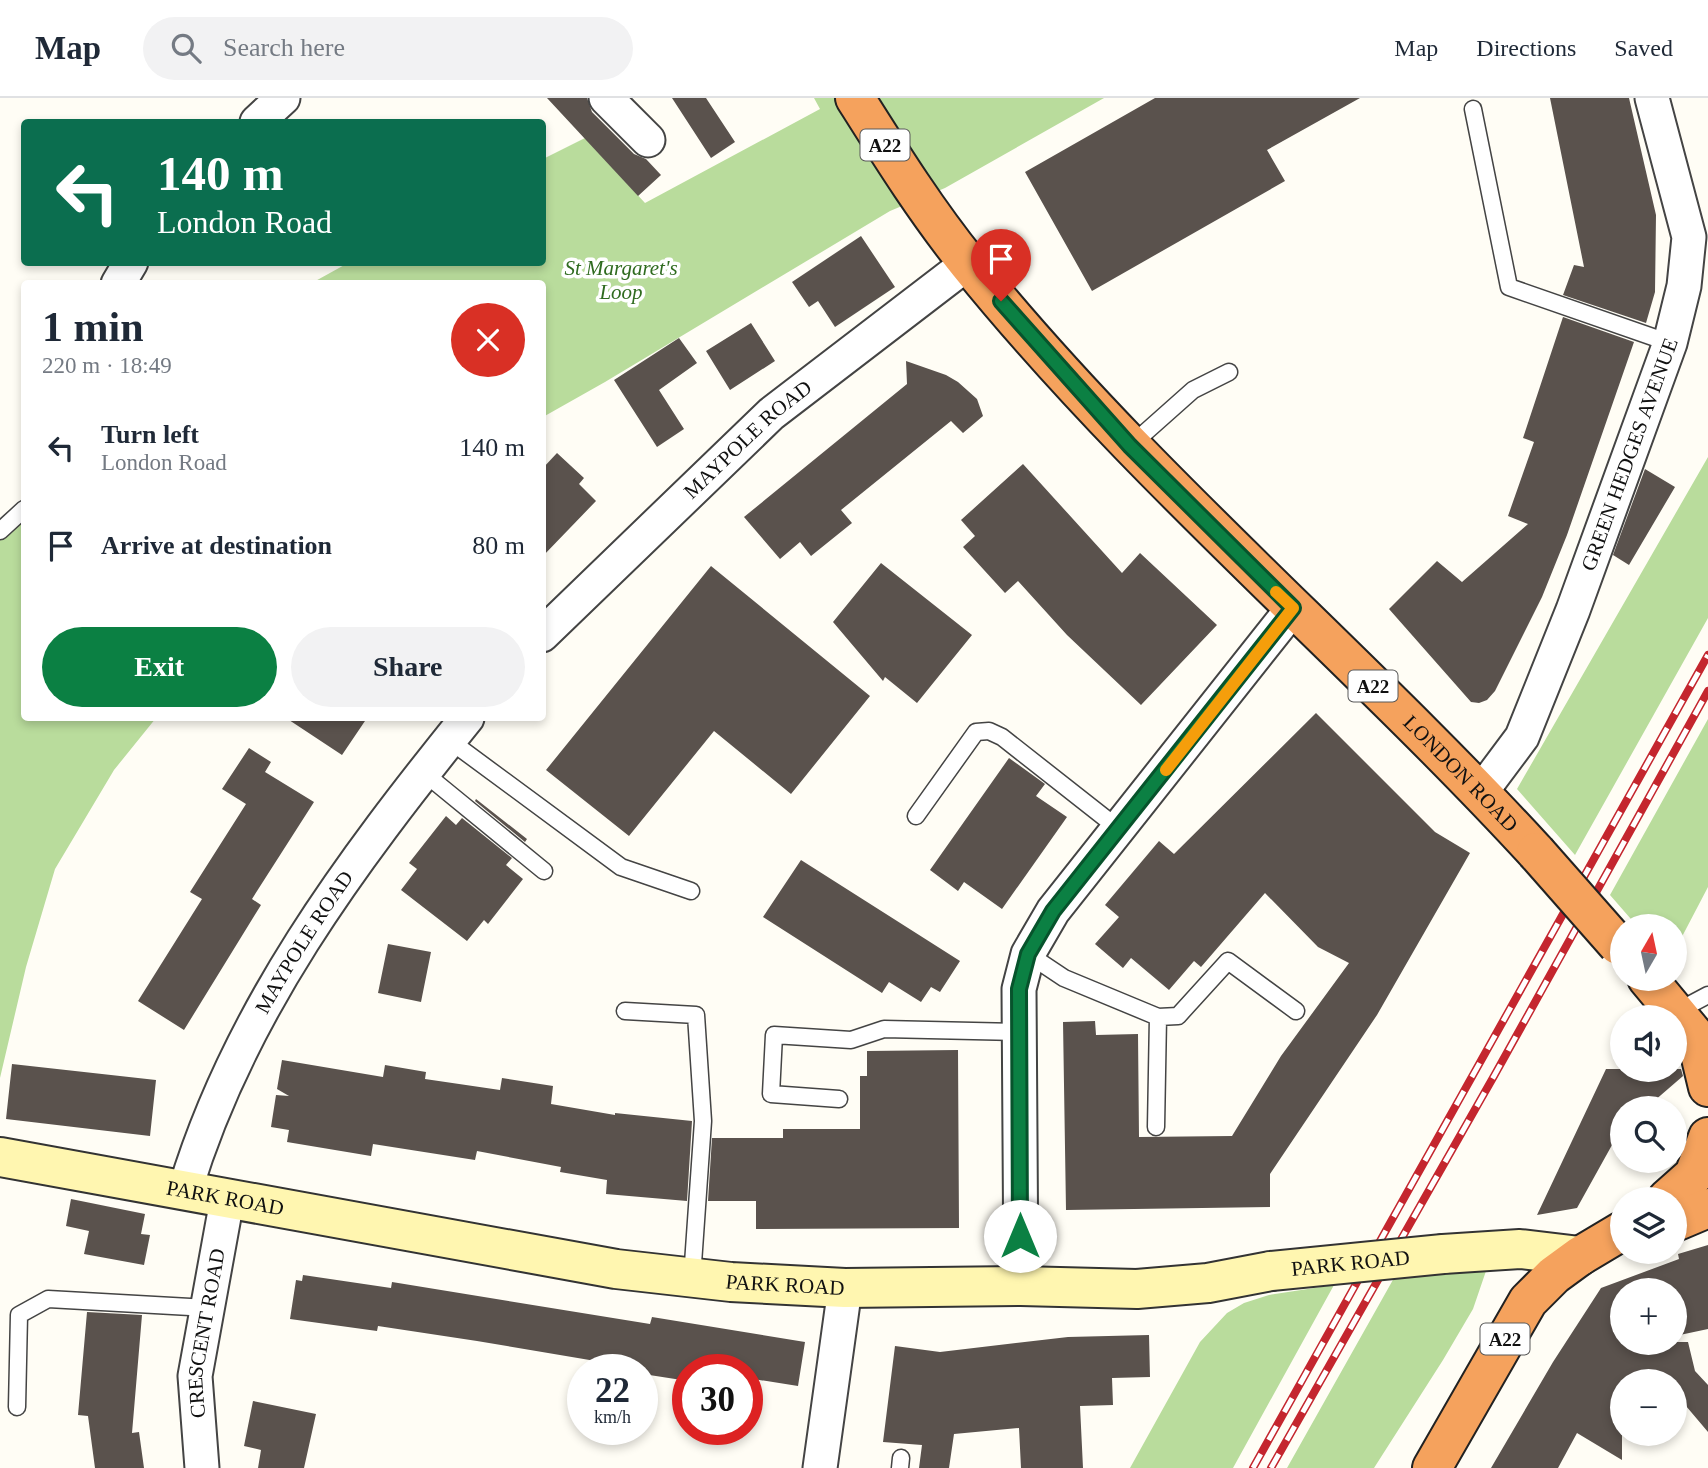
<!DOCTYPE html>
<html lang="en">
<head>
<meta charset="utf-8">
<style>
	:root { --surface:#fff; --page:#f2f2f3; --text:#1f2937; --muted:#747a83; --line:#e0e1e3; --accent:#0b8043 }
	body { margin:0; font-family:Georgia,serif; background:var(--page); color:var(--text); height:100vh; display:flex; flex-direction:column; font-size:26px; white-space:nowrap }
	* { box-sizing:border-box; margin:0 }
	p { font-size:23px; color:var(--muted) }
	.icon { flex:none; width:38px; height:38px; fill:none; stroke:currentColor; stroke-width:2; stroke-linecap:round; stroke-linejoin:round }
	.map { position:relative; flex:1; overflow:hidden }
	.sheet { position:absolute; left:21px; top:182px; width:525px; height:441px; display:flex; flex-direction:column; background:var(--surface); border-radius:7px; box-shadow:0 4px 10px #0003 }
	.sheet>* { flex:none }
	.hud { position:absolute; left:21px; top:21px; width:525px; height:147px; border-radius:7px; box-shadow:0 4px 10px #0003; background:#0b6e4f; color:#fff; overflow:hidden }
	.needle { width:46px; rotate:9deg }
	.buttons { position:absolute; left:1610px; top:816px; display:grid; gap:14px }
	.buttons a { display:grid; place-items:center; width:77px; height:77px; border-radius:50%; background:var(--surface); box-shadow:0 4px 10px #0003; font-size:35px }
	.speed { position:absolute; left:567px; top:1256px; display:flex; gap:14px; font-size:35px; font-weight:700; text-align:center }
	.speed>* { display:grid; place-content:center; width:91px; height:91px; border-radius:50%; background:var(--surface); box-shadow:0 4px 10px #0003; line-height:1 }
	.speed small { font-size:18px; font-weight:400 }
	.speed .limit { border:10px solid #d22; background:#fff; color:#111 }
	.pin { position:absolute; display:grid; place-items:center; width:60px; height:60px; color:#fff; margin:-72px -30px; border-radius:50% 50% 50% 0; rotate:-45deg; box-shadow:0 0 7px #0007 }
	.pin .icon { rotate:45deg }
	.me { position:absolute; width:77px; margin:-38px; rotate:0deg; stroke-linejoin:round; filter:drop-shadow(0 0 5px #0008) }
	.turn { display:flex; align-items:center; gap:24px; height:147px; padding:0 21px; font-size:32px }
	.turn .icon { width:91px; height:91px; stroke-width:2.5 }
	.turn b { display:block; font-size:49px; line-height:60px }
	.round { display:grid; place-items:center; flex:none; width:74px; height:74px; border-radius:37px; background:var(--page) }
	.head { display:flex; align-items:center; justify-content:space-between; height:119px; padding:0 21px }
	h1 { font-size:42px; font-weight:700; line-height:52px }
	.button { display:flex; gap:14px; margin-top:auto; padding:14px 21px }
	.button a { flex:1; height:80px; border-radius:42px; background:var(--accent); color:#fff; font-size:28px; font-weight:700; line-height:80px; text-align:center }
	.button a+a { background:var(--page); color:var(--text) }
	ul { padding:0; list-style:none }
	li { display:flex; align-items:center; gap:21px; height:98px; padding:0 21px }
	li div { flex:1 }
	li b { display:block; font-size:26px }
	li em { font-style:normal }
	header { display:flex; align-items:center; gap:42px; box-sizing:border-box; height:98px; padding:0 35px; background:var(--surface); border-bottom:2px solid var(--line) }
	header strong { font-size:33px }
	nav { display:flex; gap:38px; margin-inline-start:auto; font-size:24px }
	.search { width:490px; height:63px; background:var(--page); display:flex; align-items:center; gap:18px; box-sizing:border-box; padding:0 24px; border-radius:38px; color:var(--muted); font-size:26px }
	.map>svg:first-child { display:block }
	.forest { fill:#b9dc9c }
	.building { fill:#5a524d }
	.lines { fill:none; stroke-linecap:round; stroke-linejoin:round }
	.lane-casing { stroke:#444; stroke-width:19 }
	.street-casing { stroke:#444; stroke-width:37 }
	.secondary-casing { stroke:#333; stroke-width:42 }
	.highway-casing { stroke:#222; stroke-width:42 }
	.lane { stroke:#fff; stroke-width:16 }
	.street { stroke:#fff; stroke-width:33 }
	.secondary { stroke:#fff6b0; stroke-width:38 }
	.highway { stroke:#f5a25d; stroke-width:38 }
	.rail-casing { stroke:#c4262e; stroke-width:8 }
	.rail { stroke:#fff; stroke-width:5; stroke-dasharray:16; stroke-linecap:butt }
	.secondary-bridge-casing { stroke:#333; stroke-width:42; stroke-linecap:butt }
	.highway-bridge-casing { stroke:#222; stroke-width:42; stroke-linecap:butt }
	.secondary-bridge { stroke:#fff6b0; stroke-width:38 }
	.highway-bridge { stroke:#f5a25d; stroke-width:38 }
	.route-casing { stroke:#07532c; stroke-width:18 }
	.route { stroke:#0b8043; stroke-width:12 }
	.slow { stroke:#f59e0b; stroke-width:12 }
	.labels { text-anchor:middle; stroke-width:7; stroke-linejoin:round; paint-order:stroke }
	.shield { fill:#fff; stroke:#585858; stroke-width:2 }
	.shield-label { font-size:19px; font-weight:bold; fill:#111 }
	.park-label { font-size:21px; font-style:italic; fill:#2f6b1f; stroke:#fff }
	.street-label { font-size:21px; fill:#111; stroke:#fff }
</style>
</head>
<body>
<header>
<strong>Map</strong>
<div class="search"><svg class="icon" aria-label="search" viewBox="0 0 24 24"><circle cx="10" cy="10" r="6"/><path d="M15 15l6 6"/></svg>Search here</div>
<nav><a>Map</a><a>Directions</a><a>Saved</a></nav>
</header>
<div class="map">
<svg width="1708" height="1370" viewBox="0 0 1708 1370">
	<rect width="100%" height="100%" fill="#fffdf5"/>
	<path class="forest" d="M814,0h290l-159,90 -55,23 -285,171 -62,35 -1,-133h-232l38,-21 194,-1 1,-103 42,-21 60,65 175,-94z
		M1708,359v161l-133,237 -58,-66z
		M24,417v203h132l-42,52 -59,99 -29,98 -26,111v-539z
		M1708,621v168l-33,63v-24h-38l-27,-31z
		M1446,1173h40l-13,38 -30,51 -69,108h-87l107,-190z
		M1334,1187l-101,183h-103l70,-126 27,-29 17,-10 25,-8z"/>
	<path class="building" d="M547,0h40l5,14 42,42 12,5 15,16 -23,21z
		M672,0h34l29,44 -24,16z
		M1155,0h205l-93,52 18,31 -193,110 -67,-119z
		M1550,0h79l27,117 -1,77 -9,31 -83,-28 11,-30 10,2z
		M861,138l34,51 -60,40 -17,-26 -9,6 -17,-25z
		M1563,219l71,25 -67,193 -25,62 -47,94 -8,9 -8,3 -8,-1 -82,-93 48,-48 25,21 66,-58 -20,-8 26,-74 -11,-4z
		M751,225l24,38 -45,29 -24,-39z
		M679,240l18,25 -38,27 25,39 -27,18 -43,-67z
		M906,263l40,14 12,7 19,17 6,17 -20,17 -12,-12 -110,89 11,13 -41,33 -11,-14 -20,17 -36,-42 163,-133z
		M557,355l27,25 -5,6 17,17 -54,56v-88z
		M1023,366l99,109 18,-20 77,72 -76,80 -74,-70 -49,-54 -13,12 -42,-46 12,-11 -14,-16z
		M1645,371l30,18 -46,78 -16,-10z
		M881,465l91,72 -55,68 -32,-26 -2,4 -50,-59z
		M711,468l159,130 -79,98 -77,-63 -85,105 -83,-66z
		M1316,615l119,119 35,21 -93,162 -107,159v33l-204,3 -3,-188 32,-1 1,14 42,-1 1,103 93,-1 49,-80 68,-93 -31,-16 -53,-54 -64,74 -7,-6 -25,29 -38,-32 -8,10 -28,-24 24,-27 -14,-12 54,-64 15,13z
		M286,620h81l-25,37z
		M249,650l22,14 -6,10 49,30 -62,97 9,6 -77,125 -46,-29 64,-102 -12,-7 56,-88 -24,-15z
		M1009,660l36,26 -9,12 31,21 -65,92 -38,-27 -6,9 -28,-21z
		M476,701l51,40 -2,3 -50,-41z
		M446,718l10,9 6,-7 50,40 -6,7 17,14 -35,45 -4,-4 -17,21 -66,-51 16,-21 -8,-6z
		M801,762l159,101 -20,31 -9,-5 -10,15 -32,-20 -7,11 -119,-76z
		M388,846l43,8 -10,50 -43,-9z
		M958,952l1,178 -203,1v-28h-48l4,-63h71v-9h77v-53h7v-25z
		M282,962l101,17 2,-12 41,7 -1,7 75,11 2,-12 51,8 -2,18 64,11v-2l77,8 -5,80 -81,-7 1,-14 -47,-8 1,-5 -84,-16 -2,9 -102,-16 -2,12 -84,-14 2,-12 -18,-3 5,-32 13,1 -12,-7z
		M12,966l144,16 -6,56 -144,-17z
		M1606,971h75l2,7 -37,32h-24v19l-45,81 -40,7z
		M71,1101l74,15 -4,20 9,1 -6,30 -60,-11 5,-23 -23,-5z
		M1708,1147v84l-33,7v-46h-53v52h66l7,29 13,14v47l-33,-39v-12h-53v79l-45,-27 -19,35h-67l62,-106 48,-74 78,-29 -1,-5z
		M303,1177l88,13 1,-6 258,42 2,-7 153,25 -7,44 -51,-8v-8h-59v11l-45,-7v-5l-166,-28 -99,-15 -1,5 -87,-12 6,-39 6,1z
		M87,1214l55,3 -10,118 7,-1 5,36h-49l-7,-52 -10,-1z
		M1149,1237l1,42 -38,1 1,27 -33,1 3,62h-62l-2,-40 -65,6 -5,34h-30l3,-23 -39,-3 12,-96 45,6 128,-15z
		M253,1303l63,13 -12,54h-46l3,-18 -17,-4z"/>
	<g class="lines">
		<g class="lane-casing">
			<path id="lane" d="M1473,11l36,178 161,56
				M1130,348l63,-56 36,-18
				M0,433l24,-22
				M449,642l172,127 70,24
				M423,674l121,99
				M916,718l60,-84 13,-1 13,6 117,92
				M1028,856l36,24 94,39 20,-1 50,-55 68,50
				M625,913l71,4 7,106 -11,157
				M1676,914l32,-17
				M839,1001l-68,-5 3,-59 77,5 33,-11 135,3
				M1156,1029l2,-110
				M17,1309l2,-92 29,-16 160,9
				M900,1370l1,-10"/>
		</g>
		<g class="street-casing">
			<g id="street">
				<path d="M606,0l42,42"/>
				<path d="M257,24l26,-24"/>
				<path d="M118,186l13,-22"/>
				<path id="s1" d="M542,537l229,-221 197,-151"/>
				<path id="s2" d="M1481,694l41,-55 51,-127 97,-267 14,-57 5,-49 -37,-139"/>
				<path id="s3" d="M185,1092c54,-179 166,-328 282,-472"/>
				<path d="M1021,1188l-2,-297 9,-35 25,-43 240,-303"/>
				<path id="s4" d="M202,1370l-7,-92 32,-176"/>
				<path d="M820,1370l25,-180"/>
			</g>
		</g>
		<g class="secondary-casing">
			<g id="secondary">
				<path id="s5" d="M0,1059l616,112 115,13 114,6 176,-2 116,3 71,-6 63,-12"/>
				<path d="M1443,1156l77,-5 60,7"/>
			</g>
		</g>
		<g class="highway-casing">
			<g id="highway">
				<path id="s6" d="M855,0c36,57 71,113 113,165 172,213 383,388 568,589"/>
				<path d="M1647,880l49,59 12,11"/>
				<path d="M1696,939l12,50"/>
				<path d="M1667,1101l27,-24 14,-38"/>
				<path d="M1675,1124l33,-14"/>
				<path d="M1432,1370l96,-167 26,-26 26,-19 42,-25"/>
			</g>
		</g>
		<use href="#lane" class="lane"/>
		<use href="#street" class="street"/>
		<use href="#secondary" class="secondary"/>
		<use href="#highway" class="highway"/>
		<g class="rail-casing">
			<path id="rail" d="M1253,1370l455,-813
				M1271,1370l223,-392 214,-385"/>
		</g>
		<use href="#rail" class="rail"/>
		<g class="secondary-bridge-casing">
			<g id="secondary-bridge">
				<path id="s7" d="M1271,1173l172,-17"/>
			</g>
		</g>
		<g class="highway-bridge-casing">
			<path id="highway-bridge" d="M1536,754l82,93"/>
		</g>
		<use href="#secondary-bridge" class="secondary-bridge"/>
		<use href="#highway-bridge" class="highway-bridge"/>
	</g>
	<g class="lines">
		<g class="route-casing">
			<path id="route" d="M1001,203l129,145 163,162 -240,303 -25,43 -9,35 1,247"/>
		</g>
		<use href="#route" class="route"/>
		<path class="slow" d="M1166,672l127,-162 -17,-16"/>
	</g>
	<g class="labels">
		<g class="shield">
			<rect x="860.5" y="31.5" width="49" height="31" rx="5"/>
			<rect x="1348.5" y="572.5" width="49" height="31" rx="5"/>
			<rect x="1480.5" y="1225.5" width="49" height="31" rx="5"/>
		</g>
		<g class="shield-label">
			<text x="885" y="54">A22</text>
			<text x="1373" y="595">A22</text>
			<text x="1505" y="1248">A22</text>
		</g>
		<g class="park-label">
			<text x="621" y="177">St Margaret's<tspan x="621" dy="24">Loop</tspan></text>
		</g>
		<g class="street-label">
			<text dy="7" stroke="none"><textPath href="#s1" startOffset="284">MAYPOLE ROAD</textPath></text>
			<text dy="7" stroke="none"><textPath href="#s2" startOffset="371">GREEN HEDGES AVENUE</textPath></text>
			<text dy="7" stroke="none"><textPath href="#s6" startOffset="910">LONDON ROAD</textPath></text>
			<text dy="7" stroke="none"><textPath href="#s3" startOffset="276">MAYPOLE ROAD</textPath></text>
			<text dy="7" stroke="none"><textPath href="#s5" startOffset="229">PARK ROAD</textPath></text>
			<text dy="7" stroke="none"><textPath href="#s7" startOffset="80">PARK ROAD</textPath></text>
			<text dy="7" stroke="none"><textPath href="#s5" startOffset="796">PARK ROAD</textPath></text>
			<text dy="7" stroke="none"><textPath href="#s4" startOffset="136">CRESCENT ROAD</textPath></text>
		</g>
	</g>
</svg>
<div class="buttons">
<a><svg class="needle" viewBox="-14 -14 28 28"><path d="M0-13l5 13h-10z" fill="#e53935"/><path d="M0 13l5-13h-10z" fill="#747a83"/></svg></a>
<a><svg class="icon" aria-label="sound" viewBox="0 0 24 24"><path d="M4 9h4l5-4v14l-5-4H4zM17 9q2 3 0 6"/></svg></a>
<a><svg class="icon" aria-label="search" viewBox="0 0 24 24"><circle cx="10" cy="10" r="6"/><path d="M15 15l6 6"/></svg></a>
<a><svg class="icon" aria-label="layers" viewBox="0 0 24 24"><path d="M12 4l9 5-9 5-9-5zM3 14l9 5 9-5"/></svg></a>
<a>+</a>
<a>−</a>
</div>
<div class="speed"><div>22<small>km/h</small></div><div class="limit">30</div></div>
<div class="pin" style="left:1001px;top:203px;background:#d93025"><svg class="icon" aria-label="arrive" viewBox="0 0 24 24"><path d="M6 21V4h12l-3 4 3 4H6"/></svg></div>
<svg class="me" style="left:1020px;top:1138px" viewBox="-20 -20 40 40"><circle r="19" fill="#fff"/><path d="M0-13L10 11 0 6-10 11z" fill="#0b8043"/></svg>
<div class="hud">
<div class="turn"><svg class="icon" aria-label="left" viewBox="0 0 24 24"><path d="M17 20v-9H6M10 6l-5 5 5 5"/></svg><div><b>140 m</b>London Road</div></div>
</div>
<section class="sheet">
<div class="head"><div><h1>1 min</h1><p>220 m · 18:49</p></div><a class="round" style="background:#d93025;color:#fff"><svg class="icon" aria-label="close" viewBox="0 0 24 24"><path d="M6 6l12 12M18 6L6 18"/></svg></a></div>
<ul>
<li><svg class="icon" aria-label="left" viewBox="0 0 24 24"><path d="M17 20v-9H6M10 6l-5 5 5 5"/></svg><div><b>Turn left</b><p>London Road</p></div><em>140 m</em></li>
<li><svg class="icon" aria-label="arrive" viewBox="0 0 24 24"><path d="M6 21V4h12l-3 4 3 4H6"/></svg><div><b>Arrive at destination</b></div><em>80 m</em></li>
</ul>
<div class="button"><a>Exit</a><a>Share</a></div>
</section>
</div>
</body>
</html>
